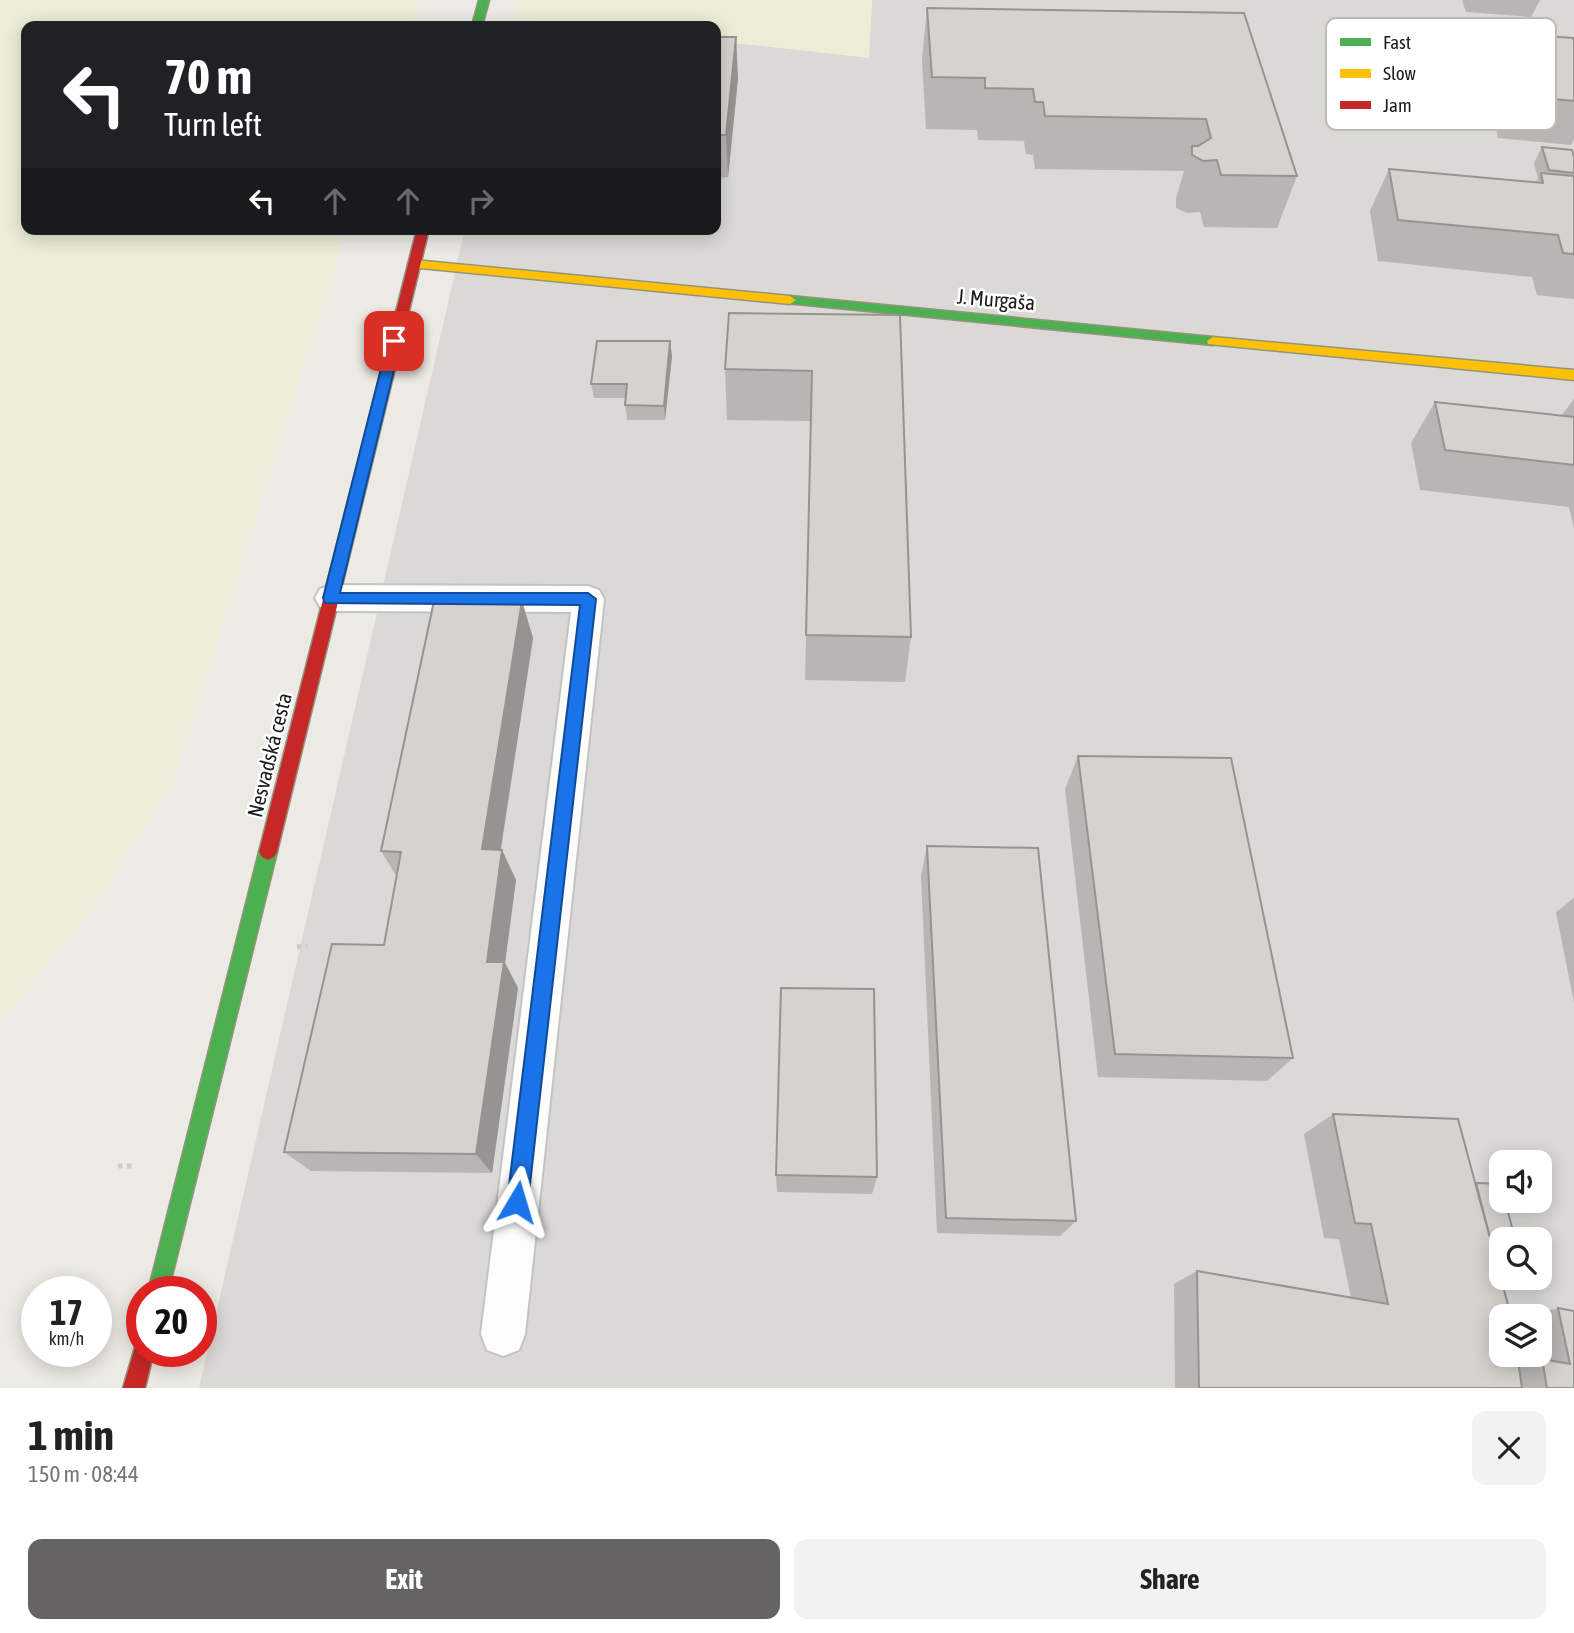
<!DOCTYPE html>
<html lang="en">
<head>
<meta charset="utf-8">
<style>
	:root { --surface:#fff; --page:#f2f2f2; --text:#222; --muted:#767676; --accent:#656462 }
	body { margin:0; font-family:"Asap Condensed",sans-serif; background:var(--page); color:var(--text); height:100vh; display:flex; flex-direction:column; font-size:26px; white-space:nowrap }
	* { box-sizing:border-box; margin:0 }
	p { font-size:23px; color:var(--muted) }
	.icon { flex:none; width:38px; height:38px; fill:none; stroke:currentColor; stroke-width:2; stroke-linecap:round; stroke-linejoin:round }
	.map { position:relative; height:1388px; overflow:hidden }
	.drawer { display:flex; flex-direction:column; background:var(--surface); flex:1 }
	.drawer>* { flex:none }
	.guide { position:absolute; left:21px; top:21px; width:700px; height:214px; border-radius:14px; box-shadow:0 4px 18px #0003; background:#202124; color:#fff; overflow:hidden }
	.controls { position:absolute; left:1489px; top:1150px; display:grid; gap:14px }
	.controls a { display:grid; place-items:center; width:63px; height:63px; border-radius:14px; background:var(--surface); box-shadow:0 4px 18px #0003; font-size:35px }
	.speed { position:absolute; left:21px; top:1276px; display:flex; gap:14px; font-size:35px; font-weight:700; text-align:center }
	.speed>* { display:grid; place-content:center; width:91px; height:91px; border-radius:50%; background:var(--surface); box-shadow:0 4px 18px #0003; line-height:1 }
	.speed small { font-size:18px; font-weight:400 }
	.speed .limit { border:10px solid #d22; background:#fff; color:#111 }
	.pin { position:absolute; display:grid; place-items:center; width:60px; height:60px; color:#fff; margin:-30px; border-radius:14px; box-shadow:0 4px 10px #0006 }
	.me { position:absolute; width:77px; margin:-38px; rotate:7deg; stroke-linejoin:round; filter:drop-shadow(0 0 5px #0008) }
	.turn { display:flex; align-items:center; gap:24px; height:147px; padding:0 28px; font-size:32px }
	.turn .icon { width:91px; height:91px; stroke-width:2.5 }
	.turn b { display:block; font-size:49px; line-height:60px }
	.lanes { display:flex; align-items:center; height:66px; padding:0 28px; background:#0003; justify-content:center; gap:35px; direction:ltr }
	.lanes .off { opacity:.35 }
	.round { display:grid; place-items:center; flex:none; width:74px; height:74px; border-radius:14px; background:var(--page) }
	.summary { display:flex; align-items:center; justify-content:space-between; height:119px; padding:0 28px }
	h1 { font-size:42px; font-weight:700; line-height:52px }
	.action { display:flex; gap:14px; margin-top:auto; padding:14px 28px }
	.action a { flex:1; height:80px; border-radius:14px; background:var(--accent); color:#fff; font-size:28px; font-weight:700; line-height:80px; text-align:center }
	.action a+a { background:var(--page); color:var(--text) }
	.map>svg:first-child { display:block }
	.residential { fill:#dad9d6; fill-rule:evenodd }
	.farmland { fill:#ebedd6 }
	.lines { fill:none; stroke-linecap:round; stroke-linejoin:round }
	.lane-casing { stroke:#c4c3c0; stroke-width:4 }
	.fast-casing { stroke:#92957c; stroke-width:3 }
	.slow-casing { stroke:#92957c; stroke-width:3 }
	.jam-casing { stroke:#92957c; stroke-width:3 }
	.path { stroke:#d7c8c3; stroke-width:5; stroke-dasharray:4.5 4.5; stroke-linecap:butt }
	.lane { fill:#fcfcfb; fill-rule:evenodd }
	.fast { fill:#4caf50; fill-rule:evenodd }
	.slow { fill:#ffc107; fill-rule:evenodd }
	.jam { fill:#c62828; fill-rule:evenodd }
	.wall { fill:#b8b5b2 }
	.shaded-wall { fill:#969491 }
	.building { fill:#d6d3cf; stroke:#969491; stroke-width:2 }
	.route { fill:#1a73e8; stroke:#114b97; stroke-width:2 }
	.labels { text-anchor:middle; stroke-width:5; stroke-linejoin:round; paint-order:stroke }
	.street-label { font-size:21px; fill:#1c1c1c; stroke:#fff }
	.key { fill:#fff; stroke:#bbb; stroke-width:2 }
	.key-label { font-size:19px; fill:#1c1c1c }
</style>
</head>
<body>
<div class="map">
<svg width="1574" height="1388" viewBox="0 0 1574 1388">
	<rect width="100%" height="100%" fill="#eceae4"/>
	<path class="residential" d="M872,0h702v1388h-1375l266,-1159h251v-188l153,16zM1502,1162h38v38h-38zM1502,1239h38v39h-38zM1502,1316h38v38h-38z"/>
	<path class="farmland" d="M0,0h418l-8,26h-384v203h320l-172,549 -81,130 -93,112z
		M518,0h354l-3,58 -153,-17v-15h-136l-66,-7z"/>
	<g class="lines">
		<g class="lane-casing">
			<path id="lane" d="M331,585l257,1 11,4 5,9 -79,735 -6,16 -16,6 -16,-6 -6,-16 90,-722 -240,-1 -11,-4 -5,-9 5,-9z"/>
		</g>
		<g class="fast-casing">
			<path id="fast" d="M479,0h10l-7,26h-10z
				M790,296l423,41 6,4 -6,4 -427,-42v-6z
				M268,844l6,3 3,5 -109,440h-20l111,-440 3,-5z"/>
		</g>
		<g class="slow-casing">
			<path id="slow" d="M414,260l376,36 6,4 -6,4 -380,-37 -2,-3z
				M1213,337l361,33v10l-366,-36 -1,-3z"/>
		</g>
		<g class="jam-casing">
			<path id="jam" d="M417,229h12l-152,623 -3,5 -6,3 -6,-3 -3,-5z
				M142,1341v10h12l-9,37h-22l13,-44z"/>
		</g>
		<path class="path" d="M297,947l10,-1
			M118,1166h17"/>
		<use href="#lane" class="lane"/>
		<use href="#fast" class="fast"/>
		<use href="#slow" class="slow"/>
		<use href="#jam" class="jam"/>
	</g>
	<path class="wall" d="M1462,0h78l-9,17 -65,-5z
		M927,8l317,5 53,163 -20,52 -73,-1 -4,-15 -13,1 -11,-5v-10l8,-27 -149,-2 -2,-14 -7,-1 -2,-13 -46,-1 -1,-10 -51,-1 -4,-69z
		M1506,22l30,13 38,6v98l-3,6 -73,-7 -3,-14 -139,-13 -6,-41 16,-41 133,11 -1,-2z
		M716,37h20l2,42 -10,98 -12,1z
		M1542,147l32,10v142l-37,-4 -5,-18 -154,-16 -8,-50 19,-42 147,13 2,-3 -4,-16z
		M900,315l11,322 -6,45 -100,-2 6,-259 -84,-1 -2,-51z
		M670,341l2,15 -7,64h-38l-2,-15 1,-7h-32l-3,-14z
		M1574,399v130l-5,-22 -149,-17 -9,-47 24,-41 126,14z
		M522,601l11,37 -32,212h1l14,30 -11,83 13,25 -26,185 -181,-2 -27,-19 100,-207 13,-68 -16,-26z
		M1078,756l215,302 -26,23 -169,-4 -33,-288z
		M927,846l149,375 -16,15 -123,-3 -16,-357z
		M1574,898v105l-18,-91z
		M1333,1114l143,69 26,56v34h-3l20,90 17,-3 -1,-6h5v-38h-13l31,-8 16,3v77h-399l-1,-104 23,-13 154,27 -12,-59 -15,-1 -20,-104z
		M776,1175l101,2 -5,17 -95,-2z"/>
	<path class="shaded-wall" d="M736,37l2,42 -10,98 -2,-42z
		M670,341l2,15 -7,64 -1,-14z
		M522,601l11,37 -37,241 -14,-30z
		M502,850l14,30 -11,83 13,25 -26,185 -16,-19 11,-192z"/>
	<path class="building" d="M927,8l317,5 53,163 -76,-1 -4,-15 -14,1 -11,-6v-9h6l13,-8 -5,-19 -161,-3 -2,-14h-8l-2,-13 -48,-1v-10l-53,-1z
		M1366,29l139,11 -2,-7 70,5 1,3v60l-53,-5 -5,-14 -143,-13z
		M716,37h20l-10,98h-10z
		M1542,147l30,3 2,7v16l-25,-3z
		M1389,169l154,14 -2,-10 33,3v78l-11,-1 -5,-18 -160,-15z
		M729,313l171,2 11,322 -105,-2 6,-264 -87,-2z
		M597,341h73l-6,65 -39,-1 2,-21h-36z
		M1435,402l139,15v48l-129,-15z
		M434,601h88l-40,248 20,1 -15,112h17l-28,192 -192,-2 48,-208 52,1 17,-93 -20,-1z
		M1078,756l153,2 62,300 -178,-4z
		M927,846l111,2 38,373 -130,-3z
		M781,988l93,1 3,188 -101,-2z
		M1333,1114l125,5 53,197h-9v38h15l5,34h-323l-2,-117 191,33 -17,-80 -16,-1z
		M1476,1183l24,1 2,5v11h3l10,39h-13v29h-4z
		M1558,1308l16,3v77h-27l-5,-29 28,5z"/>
	<path class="route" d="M394,337l7,4 -61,252h248l8,6 -68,603 -3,7 -8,3 -7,-3 -3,-7 73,-597 -255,-2 -2,-5 65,-257z"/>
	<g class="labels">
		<g class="street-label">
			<text transform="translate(996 300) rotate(5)" y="7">J. Murgaša</text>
			<text transform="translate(270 755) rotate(-76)" y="7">Nesvadská cesta</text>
		</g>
	</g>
	<rect x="1326" y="18" width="230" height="112" rx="10" class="key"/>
	<rect x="1340" y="38" width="31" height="8" fill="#4caf50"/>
	<rect x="1340" y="69" width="31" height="9" fill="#ffc107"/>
	<rect x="1340" y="101" width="31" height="8" fill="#c62828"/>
	<g class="key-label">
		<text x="1383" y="49">Fast</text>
		<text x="1383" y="80">Slow</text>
		<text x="1383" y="112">Jam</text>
	</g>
</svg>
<div class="controls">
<a><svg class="icon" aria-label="sound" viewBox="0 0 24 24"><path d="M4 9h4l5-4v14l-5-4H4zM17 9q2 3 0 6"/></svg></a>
<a><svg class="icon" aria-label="search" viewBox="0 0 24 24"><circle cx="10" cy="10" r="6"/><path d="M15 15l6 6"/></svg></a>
<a><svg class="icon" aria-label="layers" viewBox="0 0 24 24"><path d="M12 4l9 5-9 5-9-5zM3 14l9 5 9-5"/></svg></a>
</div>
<div class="speed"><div>17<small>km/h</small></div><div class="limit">20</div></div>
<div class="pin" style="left:394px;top:341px;background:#d93025"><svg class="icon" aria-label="arrive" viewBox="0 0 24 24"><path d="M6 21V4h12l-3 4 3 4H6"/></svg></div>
<svg class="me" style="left:517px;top:1202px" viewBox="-20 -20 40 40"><path d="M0-17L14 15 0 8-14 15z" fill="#1a73e8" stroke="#fff" stroke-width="4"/></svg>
<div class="guide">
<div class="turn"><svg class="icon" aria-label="left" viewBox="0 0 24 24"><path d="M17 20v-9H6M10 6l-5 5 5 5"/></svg><div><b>70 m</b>Turn left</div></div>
<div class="lanes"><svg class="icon" aria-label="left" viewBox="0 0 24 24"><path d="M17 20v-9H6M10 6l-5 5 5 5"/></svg><svg class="icon off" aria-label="ahead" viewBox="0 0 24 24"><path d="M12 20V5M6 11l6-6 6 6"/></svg><svg class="icon off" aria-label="ahead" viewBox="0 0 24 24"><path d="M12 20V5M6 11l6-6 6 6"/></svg><svg class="icon off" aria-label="right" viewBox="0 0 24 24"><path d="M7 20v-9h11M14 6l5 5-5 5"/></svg></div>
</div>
</div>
<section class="drawer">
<div class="summary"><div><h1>1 min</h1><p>150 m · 08:44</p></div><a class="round"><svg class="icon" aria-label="close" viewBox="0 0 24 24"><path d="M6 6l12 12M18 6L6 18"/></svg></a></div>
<div class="action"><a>Exit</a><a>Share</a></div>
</section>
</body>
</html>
